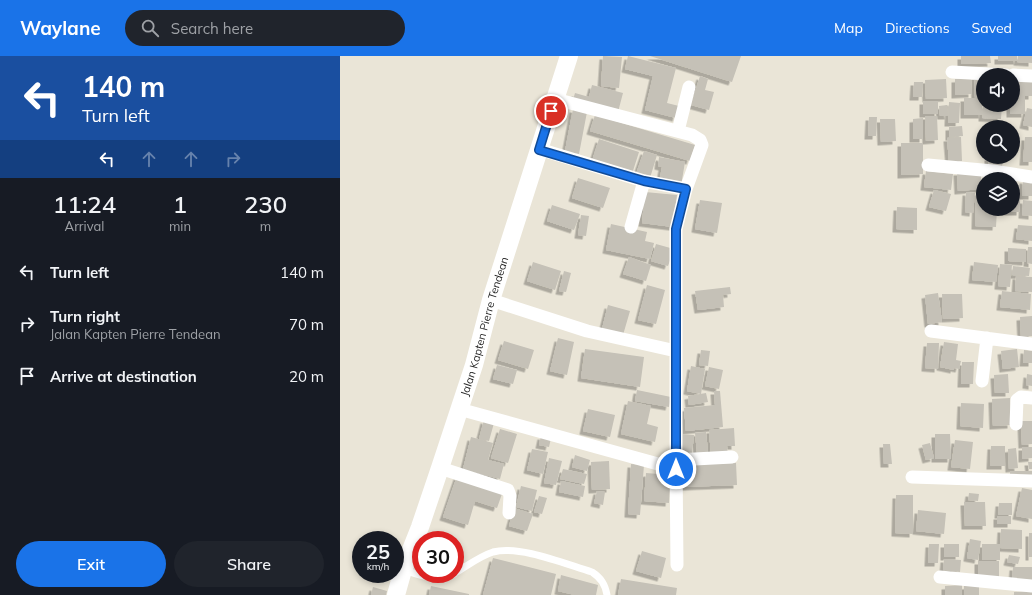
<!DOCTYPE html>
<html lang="en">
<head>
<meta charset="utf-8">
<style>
	:root { --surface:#171b24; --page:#20242c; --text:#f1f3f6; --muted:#9ea1a6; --accent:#1a73e8 }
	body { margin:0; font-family:Mulish,sans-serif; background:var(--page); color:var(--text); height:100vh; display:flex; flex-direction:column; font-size:15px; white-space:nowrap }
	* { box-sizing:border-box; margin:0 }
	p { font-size:13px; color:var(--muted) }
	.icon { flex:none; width:22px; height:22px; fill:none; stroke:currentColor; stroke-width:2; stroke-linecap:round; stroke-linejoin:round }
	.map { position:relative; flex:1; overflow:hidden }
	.details { display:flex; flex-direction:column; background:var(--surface); width:340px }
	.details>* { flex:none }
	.banner { background:#1a4fa0; color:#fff; overflow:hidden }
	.tools { position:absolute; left:636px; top:12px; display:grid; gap:8px }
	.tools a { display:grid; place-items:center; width:44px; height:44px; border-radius:50%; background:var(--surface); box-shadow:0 2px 6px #0003; font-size:20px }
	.speed { position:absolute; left:12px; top:475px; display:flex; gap:8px; font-size:20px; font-weight:700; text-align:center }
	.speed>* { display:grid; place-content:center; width:52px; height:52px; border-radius:50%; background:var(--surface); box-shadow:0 2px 6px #0003; line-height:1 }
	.speed small { font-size:10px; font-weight:400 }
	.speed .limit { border:6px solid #d22; background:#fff; color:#111 }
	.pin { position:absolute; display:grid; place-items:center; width:34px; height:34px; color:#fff; margin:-17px; border:2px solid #fff; border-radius:50%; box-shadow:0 1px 4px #0007 }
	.me { position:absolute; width:44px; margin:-22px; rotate:0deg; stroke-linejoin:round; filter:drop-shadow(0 0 3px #0008) }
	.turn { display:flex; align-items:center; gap:14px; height:84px; padding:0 16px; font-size:18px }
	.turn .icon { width:52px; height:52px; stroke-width:2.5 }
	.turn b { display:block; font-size:28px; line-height:34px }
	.lanes { display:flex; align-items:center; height:38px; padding:0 16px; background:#0003; justify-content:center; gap:20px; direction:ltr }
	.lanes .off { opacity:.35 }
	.eta { display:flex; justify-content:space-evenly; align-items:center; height:68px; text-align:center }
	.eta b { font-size:24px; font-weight:600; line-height:28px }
	.primary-button { display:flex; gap:8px; margin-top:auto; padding:8px 16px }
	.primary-button a { flex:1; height:46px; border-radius:24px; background:var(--accent); color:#fff; font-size:16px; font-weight:600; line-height:46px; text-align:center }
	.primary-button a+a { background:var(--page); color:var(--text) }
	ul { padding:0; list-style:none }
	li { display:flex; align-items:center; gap:12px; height:52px; padding:0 16px }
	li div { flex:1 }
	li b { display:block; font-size:15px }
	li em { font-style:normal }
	header { display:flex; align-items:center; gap:24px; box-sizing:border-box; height:56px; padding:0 20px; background:var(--accent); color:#fff }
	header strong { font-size:19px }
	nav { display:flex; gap:22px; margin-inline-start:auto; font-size:14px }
	.search { width:280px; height:36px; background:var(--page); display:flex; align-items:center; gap:10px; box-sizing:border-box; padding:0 14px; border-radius:22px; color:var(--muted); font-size:15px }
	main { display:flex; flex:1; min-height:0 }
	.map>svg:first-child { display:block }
	.building { fill:#c5c1b7; filter:url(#shadow) }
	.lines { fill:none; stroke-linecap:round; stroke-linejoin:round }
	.lane { stroke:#fff; stroke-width:7 }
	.street { stroke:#fff; stroke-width:13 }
	.secondary { stroke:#fff; stroke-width:18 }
	.route-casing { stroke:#114b97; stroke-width:10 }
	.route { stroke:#1a73e8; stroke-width:7 }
	.labels { text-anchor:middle; stroke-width:3; stroke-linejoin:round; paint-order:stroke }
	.street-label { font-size:11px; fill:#272727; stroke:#fff }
</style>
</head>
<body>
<header>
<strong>Waylane</strong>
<div class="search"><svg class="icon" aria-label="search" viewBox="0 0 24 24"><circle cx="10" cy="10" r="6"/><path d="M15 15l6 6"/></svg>Search here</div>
<nav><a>Map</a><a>Directions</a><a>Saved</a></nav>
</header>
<main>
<section class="details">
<div class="banner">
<div class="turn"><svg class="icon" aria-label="left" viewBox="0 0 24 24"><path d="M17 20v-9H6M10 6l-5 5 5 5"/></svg><div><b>140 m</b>Turn left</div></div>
<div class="lanes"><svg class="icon" aria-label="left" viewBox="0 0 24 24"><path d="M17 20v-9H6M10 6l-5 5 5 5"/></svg><svg class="icon off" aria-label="ahead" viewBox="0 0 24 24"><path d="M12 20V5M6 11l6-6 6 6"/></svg><svg class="icon off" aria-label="ahead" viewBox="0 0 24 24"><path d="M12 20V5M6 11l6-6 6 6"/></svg><svg class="icon off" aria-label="right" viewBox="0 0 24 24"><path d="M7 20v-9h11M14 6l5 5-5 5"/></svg></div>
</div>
<div class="eta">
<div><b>11:24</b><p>Arrival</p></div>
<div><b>1</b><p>min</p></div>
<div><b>230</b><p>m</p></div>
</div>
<ul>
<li><svg class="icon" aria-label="left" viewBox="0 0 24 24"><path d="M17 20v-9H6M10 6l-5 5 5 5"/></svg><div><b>Turn left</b></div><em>140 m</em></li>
<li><svg class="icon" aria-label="right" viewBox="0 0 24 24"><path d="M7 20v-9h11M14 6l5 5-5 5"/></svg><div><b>Turn right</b><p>Jalan Kapten Pierre Tendean</p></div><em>70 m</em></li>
<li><svg class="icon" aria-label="arrive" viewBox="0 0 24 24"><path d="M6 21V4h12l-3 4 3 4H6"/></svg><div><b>Arrive at destination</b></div><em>20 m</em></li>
</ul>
<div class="primary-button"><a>Exit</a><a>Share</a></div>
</section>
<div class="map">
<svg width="692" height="539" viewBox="0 0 692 539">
	<defs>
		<filter id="shadow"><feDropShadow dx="-3.5" dy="3.5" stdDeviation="0" flood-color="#0004"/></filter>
	</defs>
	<rect width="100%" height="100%" fill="#eae5d7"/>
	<path class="building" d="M263,0l19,1 -3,31 -18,-2z
		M288,0l48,12 -9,35 12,3 -3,12 -31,-8 8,-34 -28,-7z
		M310,0h91l-9,26z
		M621,0h29l1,7 -30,1z
		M658,0h19v5h-19z
		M678,0h14v7l-15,-1z
		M360,20l8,3 -3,11 9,2 -5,18 -18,-5z
		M634,20h9l-1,39h-18v-17h11z
		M631,22l1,16 -17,1v-16z
		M606,23l1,19 -21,1 -1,-19z
		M677,24h15v16h-7v18h-15v-9h3v-9h5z
		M574,26h9l-1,15h-9z
		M252,29l31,8 -5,19 -45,-12 2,-7 14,4z
		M583,45h15v13h-15z
		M609,46l11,1 -1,20h-11z
		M607,49l1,11h-8l-1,-10z
		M643,49h19l-1,14 -19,-1z
		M687,52l5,1v18l-9,-2z
		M233,53l14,3 -8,42 -14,-3z
		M255,59l100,30 -5,16 -100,-30z
		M585,60h12l1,24 -12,1z
		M529,61h8l-1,19h-8z
		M583,62v21h-10v-20z
		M540,63h15l1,22 -15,1z
		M622,70l1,10 -14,1v-10z
		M621,81l1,24 -13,1 -2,-24z
		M685,81h7v25h-9z
		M673,82h4v14h-4z
		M259,83l40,13 -7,22 -40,-13z
		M561,87h22v31l-22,1z
		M304,95l13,4 -7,23 -14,-4z
		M319,101l26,5 -4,24 -22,-3 3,-16 -4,-1z
		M648,101h15l-1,11 -14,-1z
		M586,115l27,3 -2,16 -27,-3z
		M641,115v18l-23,2 -1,-19z
		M238,122l32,10 -7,20 -31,-10z
		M683,124l9,1v15h-10z
		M673,129h7v27h-16v-3h9z
		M594,134l17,4 -5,17 -17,-4z
		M305,136l32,3 -4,32 -31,-4z
		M626,136l9,1 -2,20 -8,-1z
		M636,136h7v17h14l-1,18 -21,-1z
		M360,144l22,3 -5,30 -22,-4z
		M683,144l9,1v15l-10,-1z
		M212,149l28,9 -6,16 -27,-9z
		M557,151l20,1v22l-21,-1z
		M241,159l8,1 -3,20 -8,-1z
		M271,168l36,8 -2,9 9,2 -4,16 -44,-9z
		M678,169l14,1v15l-16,-2z
		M316,188l18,5 -6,17 -17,-5z
		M688,191h4v17l-5,-1z
		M668,192l18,1v13l-18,-1z
		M289,201l22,8 -5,16 -23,-7z
		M193,206l28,9 -6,19 -28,-9z
		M634,206l24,3 -2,17 -24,-2z
		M660,208l12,1 -2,22 -12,-1z
		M673,210l17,2 -1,8 -17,-1z
		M224,215l7,2 -5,19 -7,-1z
		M676,220l16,1v15l-17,-1z
		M307,229l18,5 -9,34 -18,-4z
		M390,231l1,7 -8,1 1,12 -26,3 -3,-19z
		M662,235l29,3 -1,16 -30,-3z
		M598,237l4,29 -14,2 -3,-29z
		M602,238h20l1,24 -20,1z
		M268,249l22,6 -7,24 -21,-6z
		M692,260v20l-11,1 -1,-20z
		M218,282l16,4 -7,33 -17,-4z
		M164,285l30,9 -6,19 -30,-9z
		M604,286l14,2 -2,16 5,1 -2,8 -5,-1v2l-14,-3z
		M587,287h12l-1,26 -13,-1z
		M245,293l59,8 -4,30 -59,-9z
		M677,293l2,18 -16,2 -2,-18z
		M361,294l9,1 -2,15 -9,-1z
		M684,294l8,1v12h-9z
		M622,306h12l-1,22h-12z
		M157,309l20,5 -4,14 -20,-5z
		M351,310l14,3 -4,25 -14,-3z
		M369,311l14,3 -4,19 -14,-3z
		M668,318l1,19h-14l-1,-18z
		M687,318l5,1v11l-6,-1z
		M297,334l34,7 -2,10 -34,-6z
		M374,335h6l3,36 -37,4 -2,-23 31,-3z
		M366,337l2,9 -19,3 -1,-9z
		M670,342l1,27 -18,1 -1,-27z
		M288,345l23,5 -4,18 11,3 -3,15 -34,-8z
		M621,347l23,1 -1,24 -23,-2z
		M248,353l27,6 -5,22 -27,-6z
		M144,364l10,3 -5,18 -10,-2z
		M681,365h11v23l-10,1z
		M394,372l1,18h-8l1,9 -17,1 -2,-26z
		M160,373l17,5 -9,29 -17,-5z
		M366,376l2,20 -11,1 -2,-20z
		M341,378l13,1 -2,18 -13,-2z
		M595,378h15l1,25h-16z
		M201,380l10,2 -2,9 -10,-2z
		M131,381l22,6 -5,17 16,4 -4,15 -37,-10z
		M615,384l18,2 -3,27 -19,-2z
		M590,387l4,15 -8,2 -4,-15z
		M543,388h7l2,20h-8z
		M651,390h14v20h-15z
		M682,391h10v11l-10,1z
		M676,392l2,20 -9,1 -1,-20z
		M192,393l16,3 -5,22 -16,-4z
		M235,399l15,5 -3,11 -15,-4z
		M209,402l13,3 -6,24 -12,-2z
		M269,405l1,28 -18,1 -1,-28z
		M688,406h4v7h-3z
		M396,407l1,22 -53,2 -1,-22z
		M291,408l13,1 -4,50 -12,-1z
		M223,413l24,5 -3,10 -24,-5z
		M670,415h22v8h-22z
		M306,417l25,2 -2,28 -25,-2z
		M117,420l46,15 -6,17 -22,-7 -7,24 -25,-8z
		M221,425l24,5 -2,11 -24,-5z
		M181,430l16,4 -5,21 -16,-4z
		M682,432l10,2v29l-16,-3z
		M257,435l8,1 -2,13 -9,-2z
		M629,437l10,1 -1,7 -10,-1z
		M556,439h17v39l-18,-1z
		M199,440l8,2 -5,16 -8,-2z
		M624,446h21l1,24h-21z
		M659,447h13v12h-14z
		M174,452l19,6 -6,17 -18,-5z
		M578,454l28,3 -2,21 -28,-3z
		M657,460h14v8h-14z
		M661,473l21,1v19l-22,-1z
		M689,477h3v24h-3z
		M630,483l11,2 -3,19 -11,-2z
		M589,488h10l-1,19h-10z
		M604,488h15v13h-15z
		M642,488h18v16h-18z
		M302,495l24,7 -5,20 -25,-7z
		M669,499l11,2 -2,7 -11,-2z
		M153,502l63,16 -5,21h-68z
		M604,503l17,1 -1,12 -17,-2z
		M638,505h21v18l-21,-1z
		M673,511h19v14h-20z
		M221,519l37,10 -2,10h-21l-17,-4z
		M281,523l56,9 -1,7h-58z
		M622,529v10h-17v-9z
		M639,529v10h-15v-9z
		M91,530l38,8v1h-40z
		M33,531l14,4 -1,4h-15z
		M692,535v4h-18v-3z"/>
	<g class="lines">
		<path class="lane" d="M64,514c21,7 27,10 50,4
			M115,517c12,-7 25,-17 38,-21 27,-7 72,12 99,20 9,6 13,12 15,23"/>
		<path class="street" d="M612,16l54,3
			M673,19l19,1
			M215,43l137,36 8,5 2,5 -16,44 -10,40v231l1,105
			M338,75l11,-44
			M199,93l105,32 42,8
			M588,109l65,6 39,6
			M291,171l13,-46
			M151,244l96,31 89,20
			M591,275l101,13
			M642,325l5,-43
			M119,353l217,60
			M676,368l1,-24 4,-3 11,1
			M336,404l56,-3
			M100,412l68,22 2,6 -1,17
			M572,421l120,4
			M600,521l92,9"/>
		<path class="secondary" id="s1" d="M56,539l7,-25 17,-43 20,-59 34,-103 17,-65 78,-244"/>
	</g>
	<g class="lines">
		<g class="route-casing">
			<path id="route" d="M211,55l-12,39 105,31 42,8 -10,40v240"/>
		</g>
		<use href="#route" class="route"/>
	</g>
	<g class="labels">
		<g class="street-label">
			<text dy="4" stroke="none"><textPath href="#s1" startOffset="283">Jalan Kapten Pierre Tendean</textPath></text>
		</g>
	</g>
</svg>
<div class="tools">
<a><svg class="icon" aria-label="sound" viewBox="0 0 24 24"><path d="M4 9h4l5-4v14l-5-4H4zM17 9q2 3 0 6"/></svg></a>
<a><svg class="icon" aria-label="search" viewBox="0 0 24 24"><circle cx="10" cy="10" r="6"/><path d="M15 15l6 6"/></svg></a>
<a><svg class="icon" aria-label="layers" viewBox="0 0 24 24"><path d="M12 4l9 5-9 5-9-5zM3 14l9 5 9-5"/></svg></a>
</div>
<div class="speed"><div>25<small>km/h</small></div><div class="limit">30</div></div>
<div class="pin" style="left:211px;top:55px;background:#d93025"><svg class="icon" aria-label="arrive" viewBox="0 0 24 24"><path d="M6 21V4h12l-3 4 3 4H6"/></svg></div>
<svg class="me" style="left:336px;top:413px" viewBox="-20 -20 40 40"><circle r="17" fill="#1a73e8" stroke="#fff" stroke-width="3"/><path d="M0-11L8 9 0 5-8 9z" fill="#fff"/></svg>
</div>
</main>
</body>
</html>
